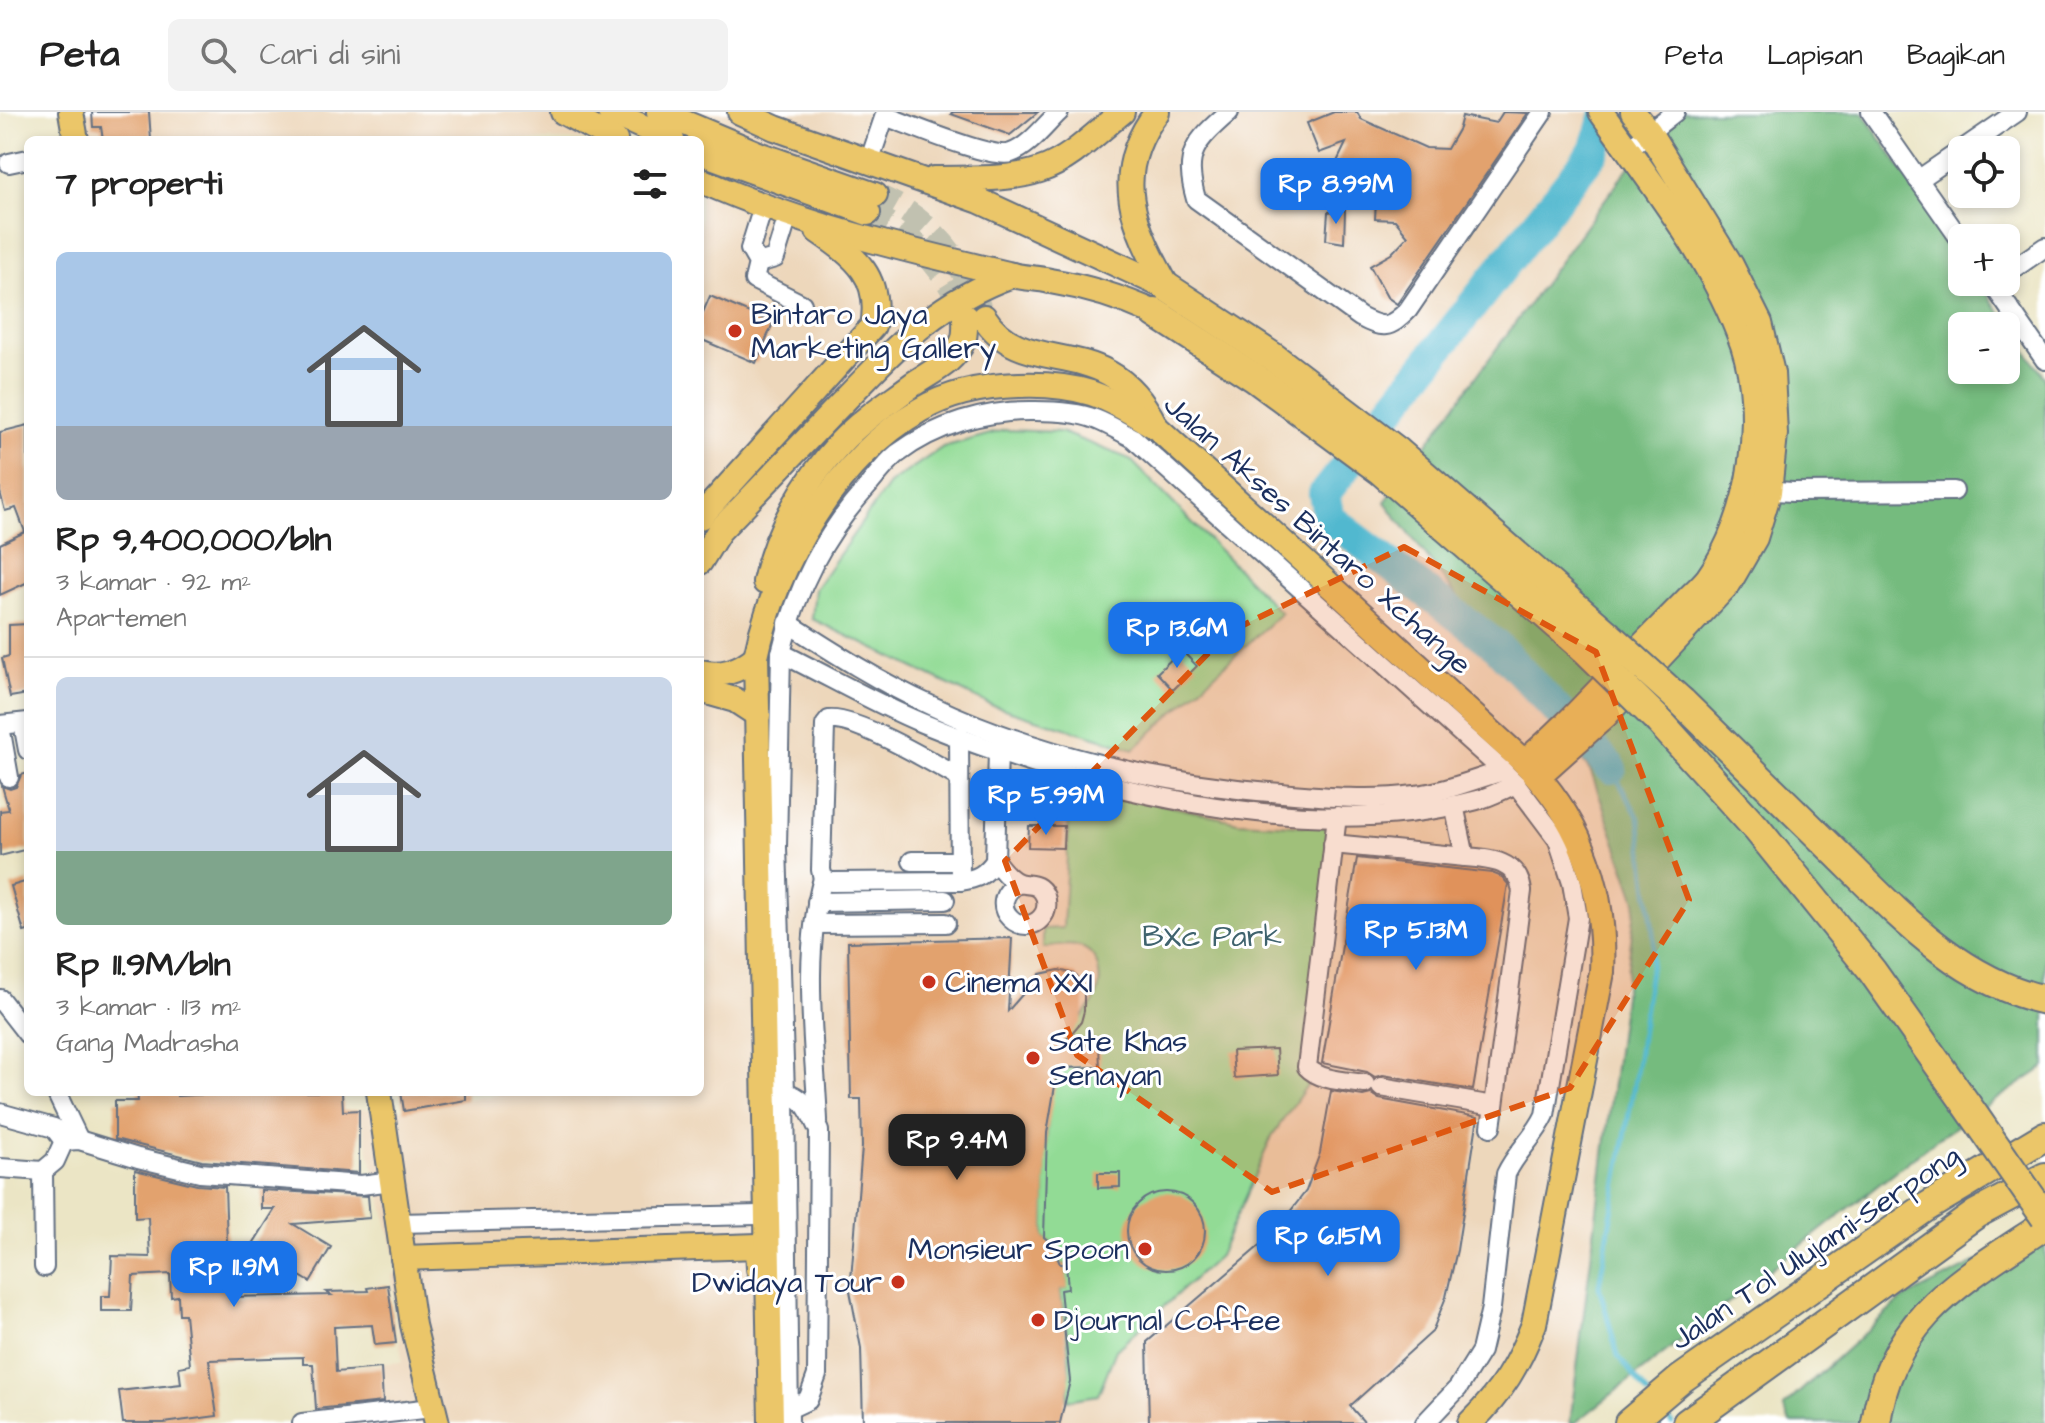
<!DOCTYPE html>
<html lang="id">
<head>
<meta charset="utf-8">
<style>
	body { margin:0; font-family:"Architects Daughter",sans-serif; background:#f2f2f2; color:#222; height:100vh; display:flex; flex-direction:column; font-size:30px; white-space:nowrap }
	* { box-sizing:border-box; margin:0 }
	p { font-size:26px; color:#767676 }
	.icon { flex:none; width:44px; height:44px; fill:none; stroke:currentColor; stroke-width:2; stroke-linecap:round; stroke-linejoin:round }
	.map { position:relative; flex:1; overflow:hidden }
	.drawer { position:absolute; left:24px; top:24px; width:680px; height:960px; display:flex; flex-direction:column; background:#fff; border-radius:12px; box-shadow:0 4px 12px #0003 }
	.drawer>* { flex:none }
	.buttons { position:absolute; left:1948px; top:24px; display:grid; gap:16px }
	.buttons a { display:grid; place-items:center; width:72px; height:72px; border-radius:12px; background:#fff; box-shadow:0 4px 12px #0003; font-size:40px }
	.price { position:absolute; translate:-50% -68px; padding:0 18px; border-radius:16px; background:#1a73e8; color:#fff; font-size:26px; line-height:52px; filter:drop-shadow(0 2px 4px #0008) }
	.price::after { content:''; position:absolute; left:50%; top:48px; width:24px; height:18px; margin-left:-12px; background:inherit; clip-path:polygon(0 0,100% 0,50% 100%) }
	.price.on { background:#222; color:#fff }
	ul { padding:0; list-style:none }
	li { display:grid; align-content:center; gap:16px; height:424px; padding:0 32px }
	li+li { border-top:2px solid #e0e0e0 }
	li span { display:grid; place-items:center; height:248px; border-radius:12px; color:#555 }
	li>.icon { margin-inline-start:auto }
	span .icon { width:144px; height:144px; fill:#fffc; stroke-width:1 }
	li b { font-size:34px }
	h2 { display:flex; justify-content:space-between; align-items:center; height:96px; padding:0 32px; font-size:34px }
	header { display:flex; align-items:center; gap:48px; box-sizing:border-box; height:112px; padding:0 40px; background:#fff; border-bottom:2px solid #e0e0e0 }
	header strong { font-size:38px }
	nav { display:flex; gap:44px; margin-inline-start:auto; font-size:28px }
	.search { width:560px; height:72px; background:#f2f2f2; display:flex; align-items:center; gap:20px; box-sizing:border-box; padding:0 28px; border-radius:12px; color:#767676; font-size:30px }
	.map>svg:first-child { display:block }
</style>
</head>
<body>
<header>
<strong>Peta</strong>
<div class="search"><svg class="icon" aria-label="search" viewBox="0 0 24 24"><circle cx="10" cy="10" r="6"/><path d="M15 15l6 6"/></svg>Cari di sini</div>
<nav><a>Peta</a><a>Lapisan</a><a>Bagikan</a></nav>
</header>
<div class="map">
<svg width="2045" height="1311" viewBox="0 0 2045 1311">
	<rect width="100%" height="100%" fill="#fff"/>
	<filter id="ink" filterUnits="userSpaceOnUse"><feTurbulence type="fractalNoise" baseFrequency=".0125" numOctaves="2"/><feDisplacementMap in="SourceGraphic" scale="16" xChannelSelector="R" yChannelSelector="G"/><feConvolveMatrix kernelMatrix="1 2 1 2 8 2 1 2 1" color-interpolation-filters="sRGB"/></filter>
	<filter id="wash" filterUnits="userSpaceOnUse"><feTurbulence type="fractalNoise" baseFrequency=".006" numOctaves="4" result="noise"/><feDisplacementMap in="SourceGraphic" scale="32" xChannelSelector="R" yChannelSelector="G"/><feGaussianBlur stdDeviation="1.8" result="paint"/><feColorMatrix in="noise" values="0 0 0 0 0 0 0 0 0 0 0 0 0 0 0 0 0 1.4 0 .05"/><feComposite in="paint" operator="in"/></filter>
	<g filter="url(#wash)">
		<rect width="100%" height="100%" fill="#ebe5c5"/>
		<polygon fill="#edd7bb" points="85,0 1662,0 1665,5 1385,390 1591,660 1636,789 1570,1311 315,1311 305,1257 402,1250 392,1163 399,1159 359,997 399,997 497,983 497,980 700,980 700,28 89,28"/>
		<g fill="#92db95" stroke="#56857a" stroke-width="2">
			<polygon points="1005,318 1061,320 1130,347 1281,501 1134,637 991,593 812,507 815,477 889,372 943,335"/>
			<path d="M1071,671L1238,710L1330,715L1314,963L1272,1024L1219,1144L1116,1238L1098,1283L1067,1288C1073,1252 1066,1214 1060,1178L1067,1177L1066,1152H1060L1052,1132L1044,1125C1046,1090 1044,1055 1047,1021C1049,993 1055,964 1062,936C1070,908 1108,894 1098,856C1092,828 1065,832 1043,836V817L1063,816Z"/>
		</g>
		<g fill="#75bb7e" stroke="#48756e" stroke-width="2" fill-rule="evenodd">
			<path d="M1683,0H1862L1962,145V170H1979L2045,266V955L1933,1030L1575,1311H1570L1636,789L1591,660L1385,390L1665,5ZM1962,214H2006V258H1962Z"/>
			<polygon points="2045,1116 2045,1311 1790,1311 1783,1295 1901,1188"/>
		</g>
		<g fill="none" stroke-linecap="round" stroke-linejoin="round">
			<g stroke="#51b8cf" stroke-width="5">
				<polyline points="1611,656 1639,706 1654,828 1636,961 1599,1174 1618,1244 1648,1282"/>
				<polyline points="1660,1296 1672,1311"/>
			</g>
			<polyline stroke="#51b8cf" stroke-width="32" points="1607,0 1594,39 1324,382 1329,406 1497,534 1611,656"/>
		</g>
		<g id="blocks">
			<g fill="#e2a26e">
				<polygon points="92,0 149,0 151,28 103,28 101,15 93,15"/>
				<polygon points="952,0 1038,0 1010,23 951,2"/>
				<polygon points="1334,0 1357,0 1361,7 1426,36 1447,37 1459,16 1462,4 1496,11 1503,0 1528,1 1397,192 1387,185 1370,154 1391,142 1408,124 1395,108 1375,107 1377,72 1335,54 1346,31 1319,41 1307,11"/>
				<polygon points="1345,98 1344,131 1326,128 1328,100"/>
				<polygon points="710,184 773,211 756,251 700,227 700,207"/>
				<polygon points="28,313 28,470 0,483 0,432 25,420 16,396 5,399 0,380 0,320"/>
				<polygon points="28,512 28,582 10,585 2,546 9,544 9,513"/>
				<polygon points="1181,538 1197,554 1173,578 1157,561"/>
				<polygon points="28,661 28,737 0,744 0,699 9,698 2,674 10,677 16,675 21,663"/>
				<polygon points="1029,714 1064,714 1063,736 1028,735"/>
				<polygon points="1357,746 1492,761 1502,765 1508,772 1473,978 1383,963 1375,965 1367,960 1322,951"/>
				<polygon points="28,769 28,819 24,820 11,774"/>
				<polygon points="1012,826 1008,899 1040,862 1059,858 1075,862 1084,877 1084,899 1081,910 1061,934 1099,933 1100,955 1058,956 1047,1021 1044,1125 1052,1132 1060,1152 1066,1152 1068,1177 1060,1178 1070,1269 1060,1311 863,1311 861,1236 850,1179 862,1035 861,987 851,987 848,830"/>
				<polygon points="1276,937 1278,963 1234,966 1232,939"/>
				<polygon points="1331,979 1363,984 1371,982 1379,987 1478,1005 1457,1138 1446,1185 1432,1220 1350,1294 1365,1311 1149,1311 1147,1230 1271,1124 1306,1079 1320,1041"/>
				<polygon points="137,980 177,980 177,984 211,982 211,980 342,980 343,999 359,998 359,1061 202,1049 115,1027 115,989 138,989"/>
				<polygon points="401,980 466,980 466,988 404,999"/>
				<polygon points="135,1058 197,1073 225,1075 229,1185 331,1183 326,1180 368,1179 367,1176 388,1173 396,1231 375,1233 372,1213 334,1215 336,1260 381,1256 383,1290 316,1297 313,1252 303,1252 303,1245 209,1248 217,1304 164,1311 123,1311 119,1279 181,1272 179,1255 190,1253 185,1202 179,1202 178,1184 171,1185 170,1162 133,1164 131,1199 101,1199 101,1184 110,1184 112,1144 150,1145 148,1105 135,1106"/>
				<polygon points="1098,1061 1120,1061 1120,1075 1098,1076"/>
				<polygon points="261,1078 368,1084 370,1106 293,1112 331,1135 310,1170 251,1135 275,1097 261,1097"/>
				<circle cx="1166" cy="1119" r="39"/>
			</g>
		</g>
	</g>
	<g filter="url(#ink)">
		<use href="#blocks" fill-opacity="0" stroke="#646f82" stroke-width="2"/>
		<g fill="none" stroke-linecap="round" stroke-linejoin="round">
			<g stroke="#c1c1b0" stroke-width="24" stroke-dasharray="24 12" stroke-linecap="butt">
				<path d="M875,83C912,98 943,125 963,160C971,174 976,190 984,205"/>
				<path d="M868,101C912,119 949,160 965,205"/>
			</g>
			<g stroke="#646f82" stroke-width="22">
				<g id="minor">
					<path d="M1229,0C1195,30 1183,41 1196,87L1360,205C1383,217 1389,217 1408,198L1543,0"/>
					<polyline points="1871,0 1962,130"/>
					<path d="M885,4C908,12 992,48 1011,41C1029,35 1046,12 1059,0"/>
					<polyline points="1628,37 1675,0"/>
					<polyline points="869,50 886,0"/>
					<polyline points="9,51 28,47"/>
					<polyline points="1918,68 2017,0"/>
					<polyline points="763,95 750,137 758,151 754,168 802,192"/>
					<polyline points="758,151 775,146 788,104"/>
					<polyline points="2006,162 2045,135"/>
					<polyline points="1991,170 2045,248"/>
					<polyline points="1758,378 1793,380 1954,379"/>
					<path d="M788,511C834,541 880,570 930,593C1035,643 1166,673 1282,681C1327,685 1371,689 1415,683C1445,680 1475,667 1503,659"/>
					<path d="M781,541C828,564 874,591 922,611C1084,677 1304,734 1477,688C1490,685 1504,677 1516,672"/>
					<polyline points="23,611 28,638"/>
					<polyline points="0,613 28,610"/>
					<polyline points="0,614 9,665"/>
					<polyline points="959,624 960,769"/>
					<path d="M958,665C932,650 856,605 829,608L825,613L821,758L823,766L831,770L960,769C977,767 985,763 995,749L998,639"/>
					<path d="M1337,704L1307,955C1320,969 1346,969 1365,972"/>
					<polyline points="1333,732 1465,745"/>
					<polyline points="912,749 960,749"/>
					<path d="M995,749C1001,757 1009,768 1019,771C1029,774 1039,770 1045,784C1047,789 1047,797 1044,802C1026,832 980,793 1019,771"/>
					<polyline points="817,790 945,788"/>
					<polyline points="815,812 946,811"/>
					<polyline points="0,887 28,923"/>
					<path d="M1381,975L1494,994L1522,779C1518,749 1491,747 1465,745L1454,693"/>
					<polyline points="56,980 79,1028"/>
					<path d="M775,980C802,979 809,997 819,1019L817,1263L808,1288L780,1301"/>
					<polyline points="0,1001 54,1016 64,1029"/>
					<path d="M818,1008C814,929 802,843 823,766"/>
					<polyline points="1491,1015 1494,994"/>
					<polyline points="64,1029 79,1028 138,1046 200,1061 361,1073 392,1069"/>
					<polyline points="0,1056 43,1059 55,1049 64,1029"/>
					<polyline points="43,1059 44,1155"/>
					<polyline points="398,1111 758,1103"/>
					<polyline points="302,1311 432,1296"/>
					<path d="M789,1311L785,980L777,735L781,541C796,476 824,423 868,374C877,363 886,351 897,342C935,313 986,298 1035,299C1054,299 1077,300 1095,307C1108,312 1121,320 1133,326L1503,659L1516,672L1558,728L1572,771L1578,806L1545,1003C1535,1025 1516,1040 1506,1062L1491,1196L1481,1239L1458,1276L1425,1311"/>
				</g>
			</g>
			<g stroke="#646f82" stroke-width="28">
				<g id="major">
					<polyline points="71,0 76,28"/>
					<polyline points="563,0 615,28"/>
					<polyline points="610,0 672,28"/>
					<polyline points="659,0 761,43 875,83"/>
					<polyline points="740,0 775,16 980,89 1168,176"/>
					<path d="M1157,0C1109,63 1134,115 1168,176"/>
					<polyline points="700,40 868,101"/>
					<path d="M934,67C968,66 1007,69 1040,58C1071,48 1097,20 1122,0"/>
					<path d="M700,68C800,113 902,137 1008,162C1022,166 1037,166 1050,169C1087,175 1122,186 1155,201"/>
					<path d="M984,205C1026,271 1107,215 1155,313"/>
					<path d="M700,405L873,214C882,165 856,145 818,119"/>
					<path d="M700,450L719,419C758,379 796,339 834,299C892,240 931,192 1012,163"/>
					<path d="M765,470C776,418 805,369 840,331C861,308 888,291 912,273C930,260 954,251 963,229C966,222 965,213 965,205"/>
					<path d="M700,560C722,565 739,559 756,545"/>
					<polyline points="700,578 735,588 758,603"/>
					<path d="M1524,650C1560,621 1591,586 1623,553C1643,533 1663,512 1683,492C1691,483 1701,475 1708,466C1752,406 1766,302 1743,233C1713,147 1652,73 1601,0"/>
					<polyline points="1538,664 1605,604 1729,471 1755,426 1769,380 1775,322 1772,261 1760,211 1731,153 1649,20 1633,0"/>
					<polyline points="379,980 413,1213 437,1311"/>
					<polyline points="403,1146 758,1134 759,1157"/>
					<path d="M771,1311L756,545C775,452 836,347 920,298C949,281 986,274 1019,273C1043,272 1068,274 1091,281C1114,289 1135,302 1156,315L1524,650C1582,708 1606,779 1602,860L1534,1212C1518,1253 1502,1280 1470,1311"/>
				</g>
			</g>
			<g stroke="#646f82" stroke-width="32">
				<g id="highway">
					<polyline points="1168,176 1273,245 1398,340 1607,522"/>
					<polyline points="1155,201 1255,266 1380,358 1585,537"/>
					<path d="M1682,590C1730,637 1778,684 1826,731C1890,793 1954,868 2045,888"/>
					<polyline points="1659,609 1757,717 1872,859 1967,993"/>
					<polyline points="1629,1311 1681,1267 1925,1096 2045,1024"/>
					<polyline points="1687,1311 1976,1102 2045,1065"/>
					<path d="M1876,1311C1890,1205 1964,1167 2045,1113"/>
				</g>
			</g>
			<use href="#minor" stroke="#fff" stroke-width="18"/>
			<use href="#major" stroke="#ebc669" stroke-width="24"/>
			<use href="#highway" stroke="#ebc669" stroke-width="28"/>
			<g stroke="#646f82" stroke-width="32" stroke-linecap="butt">
				<g id="highway-bridge">
					<polyline points="1607,522 1682,590"/>
					<polyline points="1585,537 1659,609"/>
					<polyline points="1967,993 2045,1105"/>
				</g>
			</g>
			<use href="#highway-bridge" stroke="#ebc669" stroke-width="28"/>
		</g>
	</g>
	<path fill="#de5710" fill-opacity="0.2" stroke="#de5710" stroke-width="6" stroke-dasharray="16 10" stroke-linejoin="round" d="M1404,435L1596,540L1689,788L1570,976L1272,1080L1077,943L1005,749L1229,520Z"/>
	<g fill="#c8321e" stroke="#fff" stroke-width="3">
		<circle cx="735" cy="219" r="8"/>
		<circle cx="929" cy="870" r="8"/>
		<circle cx="1033" cy="946" r="8"/>
		<circle cx="1145" cy="1137" r="8"/>
		<circle cx="898" cy="1170" r="8"/>
		<circle cx="1038" cy="1208" r="8"/>
	</g>
	<g text-anchor="middle" stroke-width="6" stroke-linejoin="round" paint-order="stroke">
		<g font-size="30" fill="#1b2f5e" stroke="#fff" text-anchor="start">
			<text x="751" y="212">Bintaro Jaya<tspan x="751" dy="34">Marketing Gallery</tspan></text>
			<text x="945" y="880">Cinema XXI</text>
			<text x="1049" y="939">Sate Khas<tspan x="1049" dy="34">Senayan</tspan></text>
			<text x="1129" y="1147" text-anchor="end">Monsieur Spoon</text>
			<text x="882" y="1180" text-anchor="end">Dwidaya Tour</text>
			<text x="1054" y="1218">Djournal Coffee</text>
		</g>
		<g font-size="30" fill="#1b2f5e" stroke="#fff">
			<text transform="translate(1318 422) rotate(42)" y="10">Jalan Akses Bintaro Xchange</text>
			<text transform="translate(1815 1135) rotate(-34)" y="10">Jalan Tol Ulujami–Serpong</text>
		</g>
		<g font-size="30" fill="#3f636e" stroke="#fff">
			<text x="1212" y="834">BXc Park</text>
		</g>
	</g>
</svg>
<div class="buttons">
<a><svg class="icon" aria-label="locate" viewBox="0 0 24 24"><circle cx="12" cy="12" r="6"/><path d="M12 2v4M12 18v4M2 12h4M18 12h4"/></svg></a>
<a>+</a>
<a>−</a>
</div>
<b class="price" style="left:1336px;top:114px">Rp 8.99M</b>
<b class="price" style="left:1177px;top:558px">Rp 13.6M</b>
<b class="price" style="left:1046px;top:725px">Rp 5.99M</b>
<b class="price" style="left:1416px;top:860px">Rp 5.13M</b>
<b class="price on" style="left:957px;top:1070px">Rp 9.4M</b>
<b class="price" style="left:1328px;top:1166px">Rp 6.15M</b>
<b class="price" style="left:234px;top:1197px">Rp 11.9M</b>
<section class="drawer">
<h2>7 properti<svg class="icon" aria-label="filters" viewBox="0 0 24 24"><path d="M4 7h16M4 17h16"/><circle cx="9" cy="7" r="2"/><circle cx="15" cy="17" r="2"/></svg></h2>
<ul>
<li><span style="background:linear-gradient(#a9c7e8 70%,#9aa5b1 0)"><svg class="icon" aria-label="home" viewBox="0 0 24 24"><path d="M3 11l9-7 9 7M6 9v11h12V9"/></svg></span><div><b>Rp 9,400,000/bln</b><p>3 kamar · 92 m²</p><p>Apartemen</p></div></li>
<li><span style="background:linear-gradient(#c9d6e8 70%,#7fa58c 0)"><svg class="icon" aria-label="home" viewBox="0 0 24 24"><path d="M3 11l9-7 9 7M6 9v11h12V9"/></svg></span><div><b>Rp 11.9M/bln</b><p>3 kamar · 113 m²</p><p>Gang Madrasha</p></div></li>
</ul>
</section>
</div>
</body>
</html>
